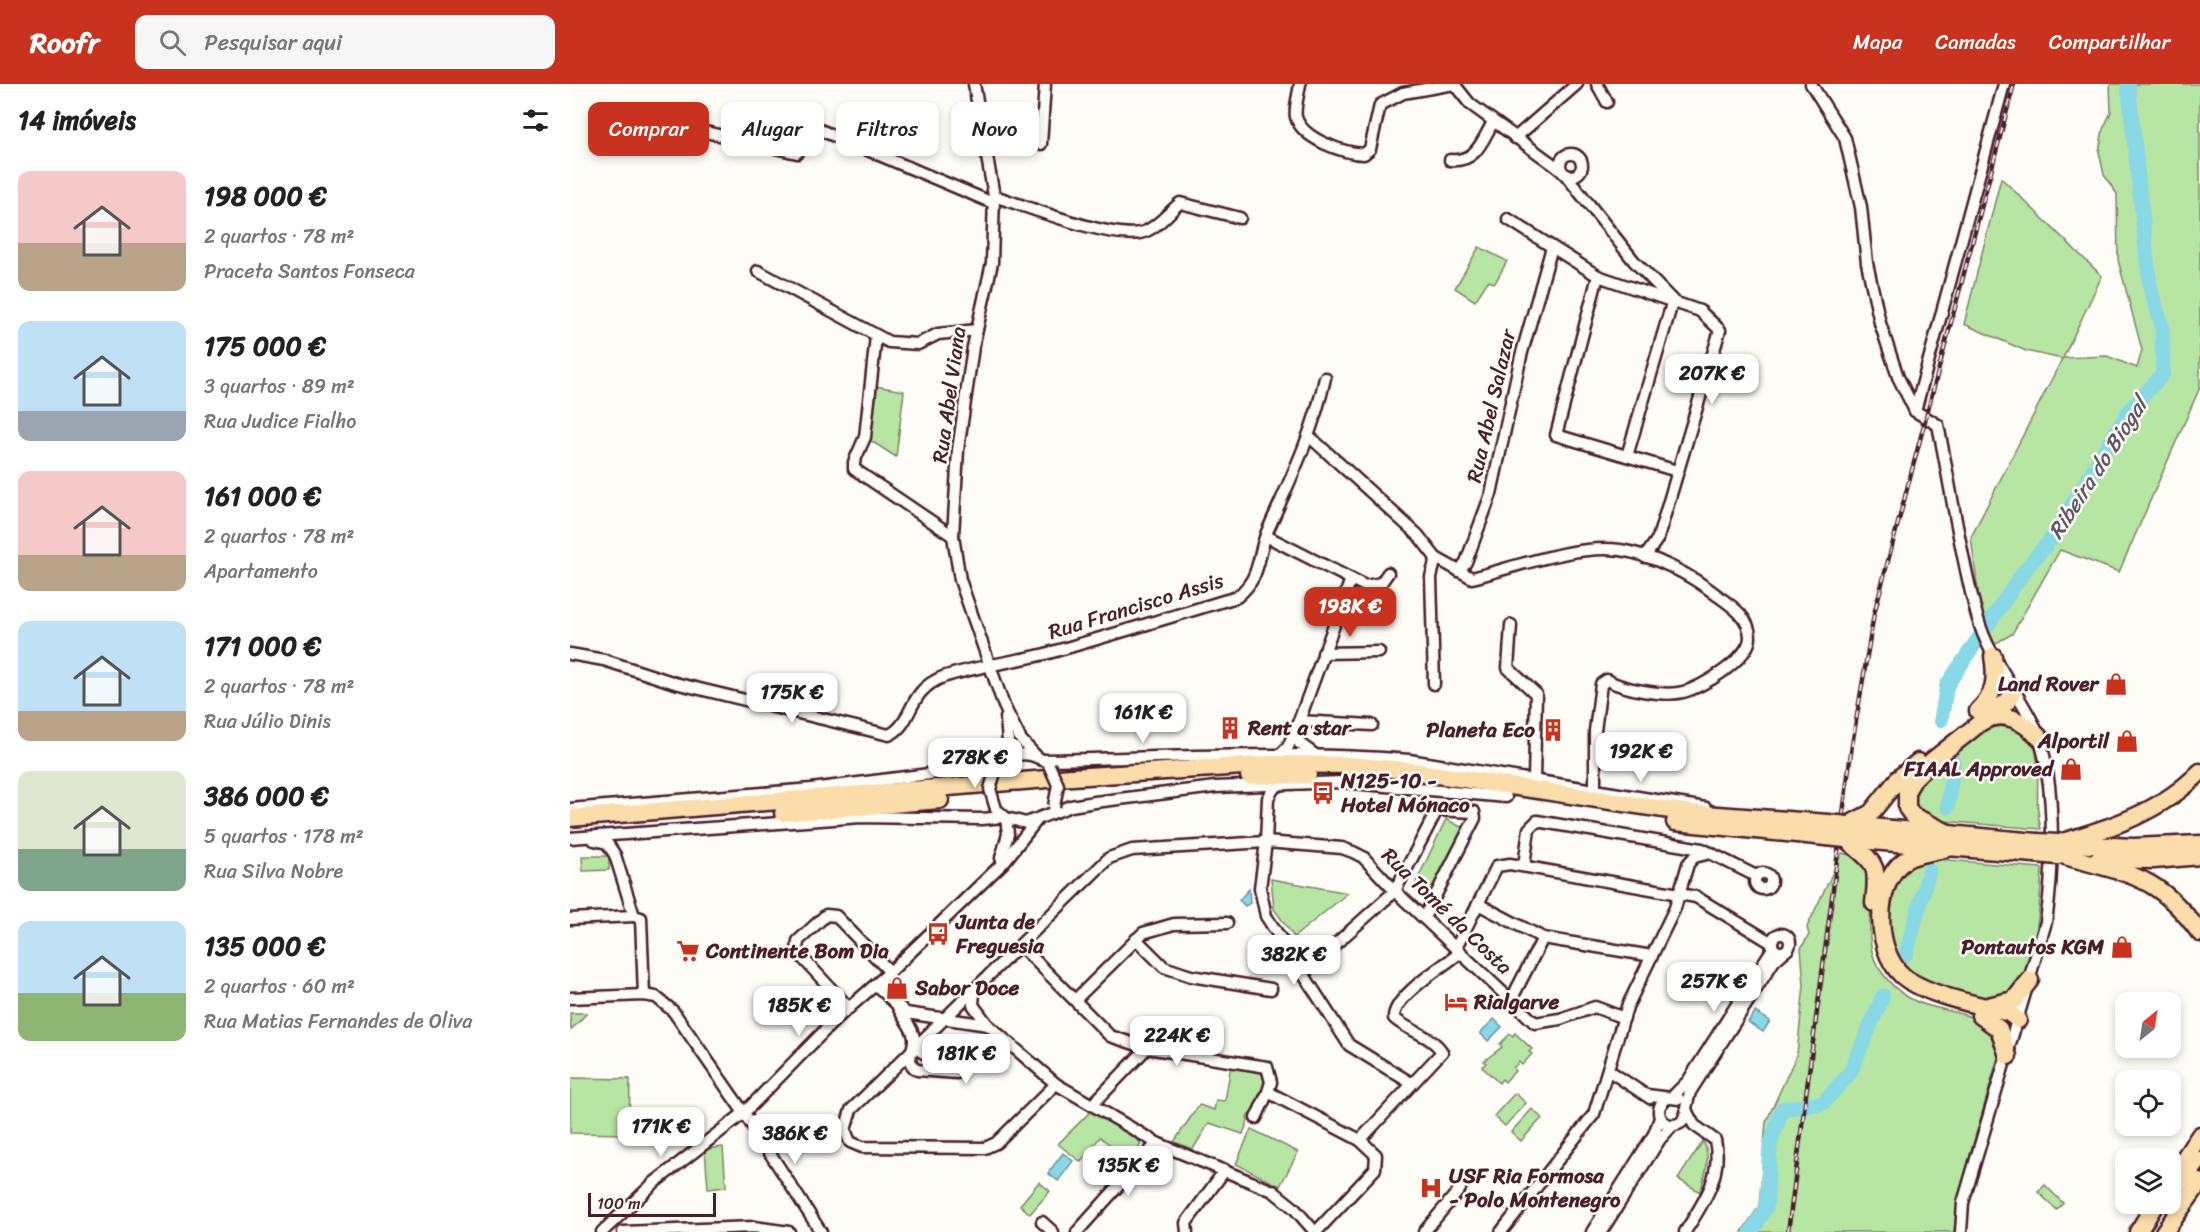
<!DOCTYPE html>
<html lang="pt">
<head>
<meta charset="utf-8">
<style>
	body { margin:0; font-family:Sriracha,sans-serif; background:#f6f6f6; color:#222; height:100vh; display:flex; flex-direction:column; font-size:22px; white-space:nowrap }
	* { box-sizing:border-box; margin:0 }
	p { font-size:20px; color:#767676 }
	.icon { flex:none; width:33px; height:33px; fill:none; stroke:currentColor; stroke-width:2; stroke-linecap:round; stroke-linejoin:round }
	.map { position:relative; flex:1; overflow:hidden }
	.sheet { display:flex; flex-direction:column; background:#fff; width:570px }
	.sheet>* { flex:none }
	.top-card { position:absolute; left:18px; top:18px; width:570px; height:54px; display:flex; gap:12px }
	.needle { width:39px; rotate:30deg }
	.fabs { position:absolute; left:1545px; top:908px; display:grid; gap:12px }
	.fabs a { display:grid; place-items:center; width:66px; height:66px; border-radius:12px; background:#fff; box-shadow:0 3px 9px #0003; font-size:30px }
	.scale { position:absolute; left:18px; bottom:15px; width:128px; box-sizing:border-box; padding-left:6px; border:3px solid #4a1f2b; border-top:0; font-size:16px; line-height:21px; white-space:nowrap; color:#4a1f2b; -webkit-text-stroke:4px #fdfcf7; paint-order:stroke }
	.price { position:absolute; translate:-50% -51px; padding:0 14px; border-radius:12px; background:#fff; color:#222; font-size:20px; line-height:39px; filter:drop-shadow(0 2px 3px #0008) }
	.price::after { content:''; position:absolute; left:50%; top:36px; width:18px; height:14px; margin-left:-9px; background:inherit; clip-path:polygon(0 0,100% 0,50% 100%) }
	.price.on { background:#c8321e; color:#fff }
	ul { padding:0; list-style:none }
	li { display:flex; align-items:center; gap:18px; height:150px; padding:0 18px }
	li span { display:grid; place-items:center; flex:none; width:168px; height:120px; border-radius:12px; color:#555 }
	li>.icon { margin-inline-start:auto }
	span .icon { width:72px; height:72px; fill:#fffc; stroke-width:1 }
	li b { font-size:26px }
	h2 { display:flex; justify-content:space-between; align-items:center; height:72px; padding:0 18px; font-size:26px }
	.tag { padding:0 21px; border-radius:12px; background:#fff; box-shadow:0 3px 9px #0003; font-size:21px; line-height:54px }
	.tag.on { background:#c8321e; color:#fff }
	header { display:flex; align-items:center; gap:36px; box-sizing:border-box; height:84px; padding:0 30px; background:#c8321e; color:#fff }
	header strong { font-size:28px }
	nav { display:flex; gap:33px; margin-inline-start:auto; font-size:21px }
	.search { width:420px; height:54px; background:#f6f6f6; display:flex; align-items:center; gap:15px; box-sizing:border-box; padding:0 21px; border-radius:12px; color:#767676; font-size:22px }
	main { display:flex; flex:1; min-height:0 }
	.map>svg:first-child { display:block }
</style>
</head>
<body>
<header>
<strong>Roofr</strong>
<div class="search"><svg class="icon" aria-label="search" viewBox="0 0 24 24"><circle cx="10" cy="10" r="6"/><path d="M15 15l6 6"/></svg>Pesquisar aqui</div>
<nav><a>Mapa</a><a>Camadas</a><a>Compartilhar</a></nav>
</header>
<main>
<section class="sheet">
<h2>14 imóveis<svg class="icon" aria-label="filters" viewBox="0 0 24 24"><path d="M4 7h16M4 17h16"/><circle cx="9" cy="7" r="2"/><circle cx="15" cy="17" r="2"/></svg></h2>
<ul>
<li><span style="background:linear-gradient(#f6c9c9 60%,#b9a48a 0)"><svg class="icon" aria-label="home" viewBox="0 0 24 24"><path d="M3 11l9-7 9 7M6 9v11h12V9"/></svg></span><div><b>198 000 €</b><p>2 quartos · 78 m²</p><p>Praceta Santos Fonseca</p></div></li>
<li><span style="background:linear-gradient(#bfe0f5 75%,#9aa5b1 0)"><svg class="icon" aria-label="home" viewBox="0 0 24 24"><path d="M3 11l9-7 9 7M6 9v11h12V9"/></svg></span><div><b>175 000 €</b><p>3 quartos · 89 m²</p><p>Rua Judice Fialho</p></div></li>
<li><span style="background:linear-gradient(#f6c9c9 70%,#b9a48a 0)"><svg class="icon" aria-label="home" viewBox="0 0 24 24"><path d="M3 11l9-7 9 7M6 9v11h12V9"/></svg></span><div><b>161 000 €</b><p>2 quartos · 78 m²</p><p>Apartamento</p></div></li>
<li><span style="background:linear-gradient(#bfe0f5 75%,#b9a48a 0)"><svg class="icon" aria-label="home" viewBox="0 0 24 24"><path d="M3 11l9-7 9 7M6 9v11h12V9"/></svg></span><div><b>171 000 €</b><p>2 quartos · 78 m²</p><p>Rua Júlio Dinis</p></div></li>
<li><span style="background:linear-gradient(#dfe7d0 65%,#7fa58c 0)"><svg class="icon" aria-label="home" viewBox="0 0 24 24"><path d="M3 11l9-7 9 7M6 9v11h12V9"/></svg></span><div><b>386 000 €</b><p>5 quartos · 178 m²</p><p>Rua Silva Nobre</p></div></li>
<li><span style="background:linear-gradient(#bfe0f5 60%,#8fb573 0)"><svg class="icon" aria-label="home" viewBox="0 0 24 24"><path d="M3 11l9-7 9 7M6 9v11h12V9"/></svg></span><div><b>135 000 €</b><p>2 quartos · 60 m²</p><p>Rua Matias Fernandes de Oliva</p></div></li>
</ul>
</section>
<div class="map">
<svg width="1630" height="1148" viewBox="0 0 1630 1148">
	<rect width="100%" height="100%" fill="#fdfcf7"/>
	<filter id="ink" filterUnits="userSpaceOnUse"><feTurbulence type="fractalNoise" baseFrequency=".0167" numOctaves="2"/><feDisplacementMap in="SourceGraphic" scale="12" xChannelSelector="R" yChannelSelector="G"/><feConvolveMatrix kernelMatrix="1 2 1 2 8 2 1 2 1" color-interpolation-filters="sRGB"/></filter>
	<g filter="url(#ink)">
		<g fill="#b7e5a4" stroke="#808268" stroke-width="1.5">
			<polygon points="1540,0 1630,0 1630,303 1549,488 1490,466 1442,550 1423,561 1410,523 1401,453 1492,275 1456,267 1394,240 1431,94 1532,192 1493,274 1537,272 1567,284 1572,266 1548,176 1547,110 1534,91 1529,68 1533,45 1541,28"/>
			<polygon points="909,163 937,177 925,199 918,197 905,217 885,204"/>
			<polygon points="300,301 334,307 326,373 295,353"/>
			<path d="M1427,636L1460,650C1475,681 1462,713 1471,745L1360,736L1346,726L1343,708L1349,699L1414,641Z"/>
			<polygon points="876,735 893,744 859,813 843,805"/>
			<path d="M1272,769C1327,780 1281,848 1311,887C1319,899 1328,908 1341,915C1372,932 1421,922 1430,966L1388,1114L1384,1148H1172L1189,1122L1196,1038L1227,970L1234,901L1231,864L1239,851L1237,843Z"/>
			<polygon points="12,772 39,772 39,786 13,787"/>
			<path d="M1355,774L1472,784C1470,817 1468,915 1422,917C1412,918 1397,910 1387,907C1365,901 1347,896 1330,879C1313,861 1318,802 1335,784C1339,779 1349,777 1355,774Z"/>
			<polygon points="701,795 778,809 724,853 704,825"/>
			<polygon points="0,929 17,929 1,946"/>
			<polygon points="945,949 962,965 959,968 962,970 952,981 949,978 943,984 945,987 935,998 932,995 929,999 912,983 916,979 914,977 932,963 930,960 940,950 943,952"/>
			<polygon points="661,981 692,985 696,996 684,1024 677,1033 678,1037 673,1050 639,1039 623,1065 604,1058 629,1021 644,1026 646,1016 655,1017"/>
			<polygon points="0,994 60,995 59,1050 0,1049"/>
			<polygon points="945,1009 956,1019 935,1042 924,1032"/>
			<polygon points="962,1025 972,1034 951,1057 941,1048"/>
			<polygon points="521,1027 568,1056 571,1060 562,1075 553,1071 530,1053 511,1078 488,1060"/>
			<polygon points="681,1045 728,1068 710,1102 666,1080"/>
			<path d="M1133,1057C1142,1072 1135,1092 1130,1108L1108,1095Z"/>
			<polygon points="153,1063 156,1103 138,1105 135,1065"/>
			<polygon points="469,1098 480,1107 460,1130 450,1121"/>
			<polygon points="1475,1101 1493,1119 1487,1126 1468,1108"/>
		</g>
		<g fill="#89d8e6" stroke="#708e9b" stroke-width="1.5">
			<polygon points="679,805 680,819 675,822 669,816"/>
			<polygon points="1185,928 1200,937 1193,948 1178,938"/>
			<polygon points="924,935 932,943 918,957 910,949"/>
			<polygon points="493,1069 503,1077 488,1097 478,1089"/>
		</g>
		<g fill="none" stroke-linecap="round" stroke-linejoin="round">
			<g stroke="#89d8e6" stroke-width="15">
				<polyline points="1371,636 1377,601 1455,486 1482,454 1558,328 1593,290 1592,242 1580,203 1558,0"/>
				<polyline points="1378,723 1383,678"/>
				<polyline points="1336,870 1359,787"/>
				<polyline points="1181,1148 1196,1124 1200,1062 1212,1025 1253,1019 1280,989 1313,912"/>
			</g>
			<g stroke="#4a1f2b" stroke-width="15">
				<g id="street">
					<polyline points="404,0 424,112 422,179 403,263 388,366 383,452 390,496 434,622 451,656 466,672"/>
					<path d="M730,0C729,9 724,24 726,33C732,55 773,69 794,70L800,65L810,21L833,9L884,0"/>
					<polyline points="884,0 900,20 991,86"/>
					<polyline points="1027,0 1037,18"/>
					<polyline points="1241,0 1275,54 1291,123 1297,179 1310,239 1328,293 1345,327"/>
					<polyline points="408,29 471,40"/>
					<polyline points="75,34 227,69 243,43 423,119"/>
					<polyline points="945,54 1007,0"/>
					<polyline points="471,60 475,0"/>
					<circle cx="1001" cy="81" r="11"/>
					<path d="M880,76C906,79 912,57 923,38"/>
					<polyline points="995,90 1064,177 1100,214"/>
					<path d="M424,112C456,122 546,158 574,148C588,143 599,128 610,119L670,134"/>
					<polyline points="938,135 1028,192 1130,227 1150,246 1088,454 1075,473"/>
					<polyline points="188,187 319,258 348,260 368,250 407,246"/>
					<polyline points="1028,192 986,351 1107,387"/>
					<polyline points="306,252 295,353 284,378 284,385 383,452"/>
					<path d="M1345,327L1368,341C1381,404 1390,470 1407,532C1418,573 1446,604 1464,641C1487,691 1484,784 1476,838L1393,1119L1391,1148"/>
					<polyline points="1345,327 1434,0"/>
					<polyline points="740,353 848,451 866,474 861,493 864,600"/>
					<polyline points="1057,372 1103,216"/>
					<polyline points="696,452 795,502 811,499 818,489"/>
					<path d="M866,474L902,494C945,483 1006,460 1050,466C1084,471 1121,491 1148,512C1162,522 1180,534 1180,553C1180,574 1132,604 1113,608C1095,613 1053,605 1037,596L1031,600L1025,647V706"/>
					<polyline points="889,487 896,478 921,410 951,272 982,163"/>
					<polyline points="941,541 938,584 966,610 964,696"/>
					<polyline points="753,569 809,568"/>
					<path d="M0,570L34,576L105,599L319,651C344,640 336,607 373,593C402,583 443,578 475,570C539,552 603,532 667,513C692,492 686,476 697,448C720,396 743,350 755,294"/>
					<polyline points="729,637 802,641"/>
					<polyline points="728,643 729,659 744,670"/>
					<polyline points="711,670 718,663 729,637 781,495"/>
					<path d="M472,676C594,674 717,666 839,676L1136,724"/>
					<polyline points="433,677 438,658 436,634"/>
					<path d="M427,684C438,672 453,666 469,674"/>
					<polyline points="711,700 704,704 698,714 696,758 690,804 696,832 779,961 841,999"/>
					<polyline points="0,725 241,705 430,681"/>
					<polyline points="426,725 436,734 456,739 501,722 525,718 645,703 772,698 936,713"/>
					<polyline points="0,754 291,733 412,735 434,733"/>
					<polyline points="24,756 37,759 45,771 64,832 71,834 74,911"/>
					<polyline points="431,774 438,750 436,734"/>
					<polyline points="954,782 959,745 967,737 1132,765 1186,792"/>
					<circle cx="1193" cy="797" r="8"/>
					<polyline points="908,820 973,854 1082,872"/>
					<polyline points="0,835 64,832"/>
					<circle cx="1211" cy="859" r="9"/>
					<polyline points="566,855 594,883 621,892 701,905"/>
					<polyline points="451,862 540,952 577,964 697,983 701,998 698,1008 790,1056"/>
					<polyline points="886,864 927,782 940,780 1126,813 1202,859"/>
					<polyline points="733,889 825,807 867,726 904,728 905,734 854,834"/>
					<polyline points="306,901 336,929 418,941 486,1000 587,1059 703,1107 724,1124 745,1148"/>
					<polyline points="404,908 403,921 418,941"/>
					<polyline points="0,914 74,911 86,913 103,927 174,1029 251,1148"/>
					<polyline points="505,916 573,849 604,840 657,839"/>
					<polyline points="941,916 973,854"/>
					<path d="M328,923C332,933 343,943 344,954C345,966 333,977 347,986L387,989L396,980L389,971L355,970L346,964"/>
					<polyline points="279,924 227,868 228,857 256,831 266,832 320,888"/>
					<polyline points="1038,986 1080,1014"/>
					<polyline points="486,1000 426,1059 415,1064 292,1063 280,1058 275,1046 281,1026 539,774 562,766 696,758 772,764 783,768 793,773 825,807 965,939 990,935 1025,923 1054,934"/>
					<polyline points="1077,1011 1109,1015"/>
					<polyline points="1102,1013 1118,997 1203,864"/>
					<path d="M1098,1014C1079,1024 1093,1050 1112,1038L1117,1027"/>
					<polyline points="523,1020 577,964"/>
					<polyline points="1116,1024 1120,1008 1204,877 1215,867"/>
					<polyline points="686,1034 698,1008"/>
					<polyline points="472,1138 483,1148"/>
					<polyline points="32,1148 85,1098 174,1029 266,935 320,888 434,778 467,736"/>
					<polyline points="53,1148 184,1143 219,1148"/>
					<polyline points="507,1148 587,1059"/>
					<polyline points="617,1148 616,1139 655,1086"/>
					<path d="M746,1148L805,1085L806,1071L790,1056L872,968C863,952 838,947 824,934C823,912 874,882 891,868"/>
					<polyline points="854,1148 890,1105"/>
					<polyline points="931,1148 1024,1030 1057,923 1105,824 1118,780 1124,773 1141,769"/>
					<polyline points="1022,1148 1084,1050 1090,1034"/>
					<polyline points="1031,1148 1090,1055 1102,1042"/>
					<path d="M1115,1148C1133,1119 1153,1092 1145,1056L1124,1041L1117,1028"/>
				</g>
			</g>
			<g stroke="#4a1f2b" stroke-width="21">
				<g id="primary">
					<path d="M1408,627C1425,611 1427,595 1423,572"/>
					<path d="M1413,637C1435,625 1454,638 1470,654"/>
					<polyline points="679,692 738,691"/>
					<polyline points="213,729 370,716"/>
					<polyline points="0,734 502,693 705,680 777,681 834,686 1120,729 1258,739"/>
					<polyline points="1105,738 1256,753"/>
					<polyline points="1278,741 1301,729 1329,694 1348,678"/>
					<polyline points="1278,741 1467,758"/>
					<polyline points="1382,751 1343,732 1337,724 1337,706 1344,694 1363,676 1439,616 1443,606"/>
					<path d="M1276,755C1305,780 1309,778 1304,819"/>
					<polyline points="1276,755 1465,770"/>
					<path d="M1489,759C1541,744 1591,728 1630,688"/>
					<polyline points="1499,760 1564,763 1630,760"/>
					<path d="M1382,763C1370,767 1342,770 1334,777C1302,801 1304,874 1338,896C1367,914 1407,920 1439,929L1448,936"/>
					<path d="M1495,772C1561,791 1587,790 1630,849"/>
					<polyline points="1529,775 1584,776 1630,772"/>
					<polyline points="1418,922 1444,916 1460,896"/>
					<polyline points="1410,931 1429,945 1438,972"/>
					<polyline points="1600,1096 1630,1051"/>
					<polyline points="1600,1110 1630,1076"/>
					<polyline points="1568,1148 1586,1119"/>
					<polyline points="1594,1148 1630,1098"/>
				</g>
			</g>
			<use href="#street" stroke="#fdfcf7" stroke-width="10"/>
			<use href="#primary" stroke="#faddab" stroke-width="16"/>
			<g stroke="#4a1f2b" stroke-width="4.5">
				<polyline id="rail" points="1218,1148 1282,661 1304,530 1444,0"/>
			</g>
			<use href="#rail" stroke="#fdfcf7" stroke-width="2" stroke-dasharray="7" stroke-linecap="butt"/>
			<g stroke="#4a1f2b" stroke-width="15" stroke-linecap="butt">
				<g id="street-bridge">
					<polyline points="479,681 488,701 484,722"/>
					<polyline points="426,685 420,705 426,725"/>
				</g>
			</g>
			<g stroke="#4a1f2b" stroke-width="21" stroke-linecap="butt">
				<g id="primary-bridge">
					<polyline points="1258,739 1278,741"/>
					<polyline points="1256,753 1276,755"/>
					<polyline points="1467,758 1489,759"/>
					<polyline points="1465,770 1488,772"/>
				</g>
			</g>
			<use href="#street-bridge" stroke="#fdfcf7" stroke-width="10"/>
			<use href="#primary-bridge" stroke="#faddab" stroke-width="16"/>
		</g>
	</g>
	<defs>
		<g id="shop-bare" transform="scale(1.8)"><path d="M-5-2.5h2.3a2.7 3.5 0 0 1 5.4 0H5L5.5 6h-11ZM-1.5-2.5h3a1.5 2.3 0 0 0-3 0Z" fill="#c8321e" stroke="#fdfcf7" stroke-width="2.5" paint-order="stroke"/></g>
		<g id="building-bare" transform="scale(1.8)"><path d="M-4-6H4V6H1V3H-1V6H-4ZM-2.5-4.3h1.7v1.8h-1.7ZM.8-4.3h1.7v1.8H.8ZM-2.5-1h1.7V.8h-1.7ZM.8-1h1.7V.8H.8Z" fill="#c8321e" stroke="#fdfcf7" stroke-width="2.5" paint-order="stroke"/></g>
		<g id="bus-bare" transform="scale(1.8)"><path d="M-5-6H5V4H4V6H2V4H-2V6H-4V4H-5ZM-3.5-4V0h7V-4ZM-3.5 1.2v1.5H-2V1.2ZM2 1.2v1.5H3.5V1.2Z" fill="#c8321e" stroke="#fdfcf7" stroke-width="2.5" paint-order="stroke"/></g>
		<g id="supermarket-bare" transform="scale(1.8)"><path d="M-6-5.5h2.5l.6 2H6L4.5 2H-2.5L-4.4-4H-6ZM-1.5 3.2a1.3 1.3 0 1 0 .1 0ZM3 3.2a1.3 1.3 0 1 0 .1 0Z" fill="#c8321e" stroke="#fdfcf7" stroke-width="2.5" paint-order="stroke"/></g>
		<g id="hotel-bare" transform="scale(1.8)"><path d="M-6-4.5h1.5V1H6V5H4.5V3h-9V5H-6ZM-4 0a1.8 1.8 0 1 1 3.6 0ZM.5 0V-2.5h3Q6-2.5 6 0Z" fill="#c8321e" stroke="#fdfcf7" stroke-width="2.5" paint-order="stroke"/></g>
		<g id="hospital-bare" transform="scale(1.8)"><path d="M-5-5h3v3.5h4V-5h3V5h-3V1.5h-4V5h-3Z" fill="#c8321e" stroke="#fdfcf7" stroke-width="2.5" paint-order="stroke"/></g>
	</defs>
	<g fill-rule="evenodd">
		<use href="#shop-bare" x="1546" y="600"/>
		<use href="#building-bare" x="660" y="644"/>
		<use href="#building-bare" x="983" y="646"/>
		<use href="#shop-bare" x="1557" y="657"/>
		<use href="#shop-bare" x="1501" y="685"/>
		<use href="#bus-bare" x="753" y="709"/>
		<use href="#bus-bare" x="368" y="850"/>
		<use href="#shop-bare" x="1552" y="863"/>
		<use href="#supermarket-bare" x="118" y="867"/>
		<use href="#shop-bare" x="327" y="904"/>
		<use href="#hotel-bare" x="886" y="918"/>
		<use href="#hospital-bare" x="861" y="1104"/>
	</g>
	<g text-anchor="middle" stroke-width="5" stroke-linejoin="round" paint-order="stroke">
		<g font-size="21" fill="#4a1f2b" stroke="#fdfcf7">
			<text transform="translate(379 311) rotate(-82)" y="7">Rua Abel Viana</text>
			<text transform="translate(921 322) rotate(-77)" y="7">Rua Abel Salazar</text>
			<text transform="translate(566 522) rotate(-17)" y="7">Rua Francisco Assis</text>
			<text transform="translate(877 827) rotate(44)" y="7">Rua Tomé da Costa</text>
		</g>
		<g font-size="21" font-weight="bold" fill="#4a1f2b" stroke="#fdfcf7" text-anchor="start">
			<text x="1528" y="607" text-anchor="end">Land Rover</text>
			<text x="678" y="651">Rent a star</text>
			<text x="965" y="653" text-anchor="end">Planeta Eco</text>
			<text x="1539" y="664" text-anchor="end">Alportil</text>
			<text x="1483" y="692" text-anchor="end">FIAAL Approved</text>
			<text x="771" y="704">N125-10 -<tspan x="771" dy="24">Hotel Mónaco</tspan></text>
			<text x="386" y="845">Junta de<tspan x="386" dy="24">Freguesia</tspan></text>
			<text x="1534" y="870" text-anchor="end">Pontautos KGM</text>
			<text x="136" y="874">Continente Bom Dia</text>
			<text x="345" y="911">Sabor Doce</text>
			<text x="904" y="925">Rialgarve</text>
			<text x="879" y="1099">USF Ria Formosa<tspan x="879" dy="24">- Polo Montenegro</tspan></text>
		</g>
		<g font-size="22" font-style="italic" fill="#5d5663" stroke="#fdfcf7">
			<text transform="translate(1527 384) rotate(-57)" y="8">Ribeira do Biogal</text>
		</g>
	</g>
</svg>
<div class="fabs">
<a><svg class="needle" viewBox="-14 -14 28 28"><path d="M0-13l5 13h-10z" fill="#e53935"/><path d="M0 13l5-13h-10z" fill="#767676"/></svg></a>
<a><svg class="icon" aria-label="locate" viewBox="0 0 24 24"><circle cx="12" cy="12" r="6"/><path d="M12 2v4M12 18v4M2 12h4M18 12h4"/></svg></a>
<a><svg class="icon" aria-label="layers" viewBox="0 0 24 24"><path d="M12 4l9 5-9 5-9-5zM3 14l9 5 9-5"/></svg></a>
</div>
<div class="scale">100 m</div>
<b class="price" style="left:1142px;top:321px">207K €</b>
<b class="price on" style="left:780px;top:554px">198K €</b>
<b class="price" style="left:222px;top:640px">175K €</b>
<b class="price" style="left:573px;top:660px">161K €</b>
<b class="price" style="left:1071px;top:699px">192K €</b>
<b class="price" style="left:405px;top:705px">278K €</b>
<b class="price" style="left:724px;top:902px">382K €</b>
<b class="price" style="left:1144px;top:929px">257K €</b>
<b class="price" style="left:229px;top:953px">185K €</b>
<b class="price" style="left:607px;top:983px">224K €</b>
<b class="price" style="left:396px;top:1001px">181K €</b>
<b class="price" style="left:91px;top:1074px">171K €</b>
<b class="price" style="left:225px;top:1081px">386K €</b>
<b class="price" style="left:558px;top:1113px">135K €</b>
<div class="top-card">
<a class="tag on">Comprar</a>
<a class="tag">Alugar</a>
<a class="tag">Filtros</a>
<a class="tag">Novo</a>
</div>
</div>
</main>
</body>
</html>
